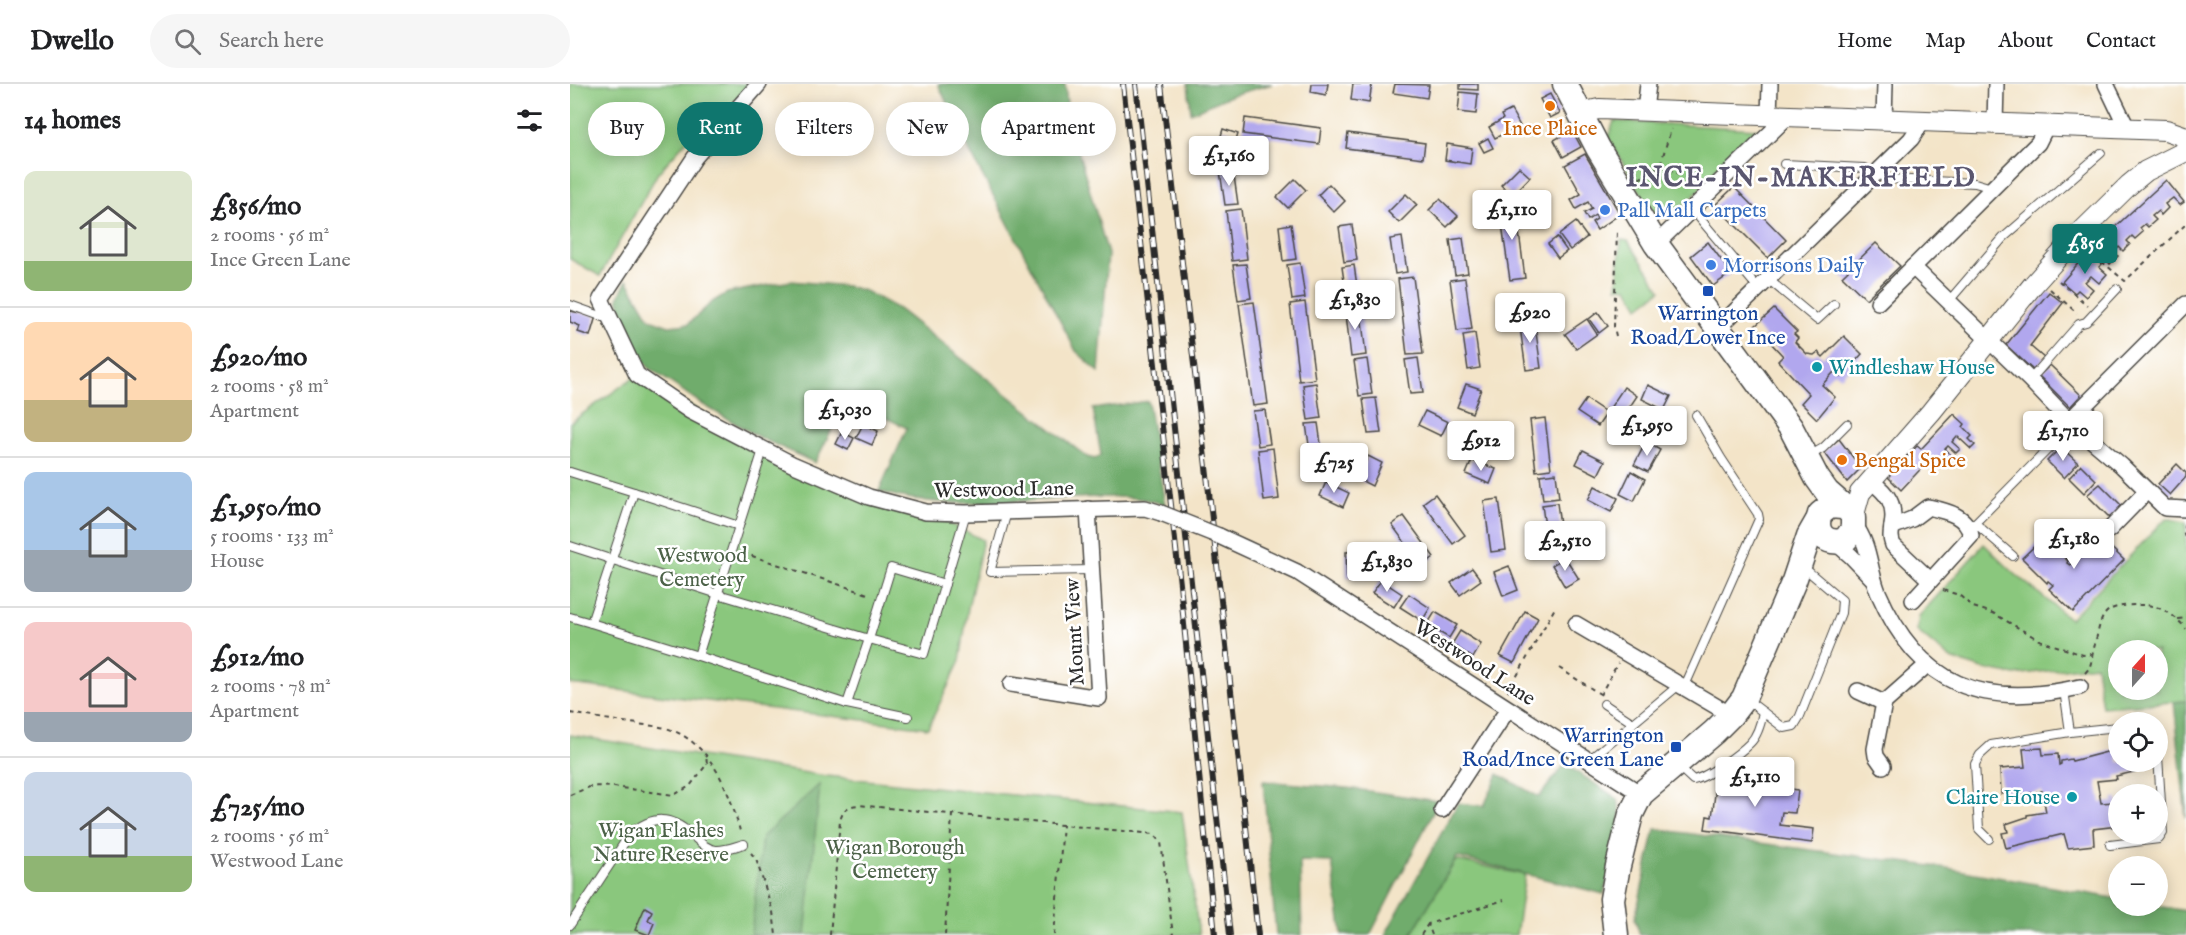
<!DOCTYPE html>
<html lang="en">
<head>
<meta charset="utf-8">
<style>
	body { margin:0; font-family:"IM FELL English",serif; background:#f6f6f6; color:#202124; height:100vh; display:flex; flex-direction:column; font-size:22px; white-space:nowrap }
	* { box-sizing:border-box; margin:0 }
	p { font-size:20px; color:#757577 }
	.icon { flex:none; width:33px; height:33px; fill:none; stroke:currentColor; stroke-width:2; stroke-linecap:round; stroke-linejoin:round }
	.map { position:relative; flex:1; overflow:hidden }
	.drawer { display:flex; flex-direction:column; background:#fff; width:570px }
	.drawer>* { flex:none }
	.banner { position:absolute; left:18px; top:18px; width:570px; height:54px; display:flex; gap:12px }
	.needle { width:39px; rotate:21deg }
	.controls { position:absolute; left:1538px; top:556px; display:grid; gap:12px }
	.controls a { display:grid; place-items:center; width:60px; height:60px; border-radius:50%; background:#fff; box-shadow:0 3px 15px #0003; font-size:30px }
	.price { position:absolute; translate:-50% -51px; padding:0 14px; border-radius:6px; background:#fff; color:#222; font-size:20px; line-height:39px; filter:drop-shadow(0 2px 3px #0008) }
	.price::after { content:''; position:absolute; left:50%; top:36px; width:18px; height:14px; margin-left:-9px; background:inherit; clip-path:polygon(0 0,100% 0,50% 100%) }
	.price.current { background:#0f766e; color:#fff }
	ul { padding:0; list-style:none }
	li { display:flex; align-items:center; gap:18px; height:150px; padding:0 24px }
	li+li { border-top:2px solid #e0e0e0 }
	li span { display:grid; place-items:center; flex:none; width:168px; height:120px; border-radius:12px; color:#555 }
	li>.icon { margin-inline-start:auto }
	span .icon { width:72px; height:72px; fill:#fffc; stroke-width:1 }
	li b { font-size:26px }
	h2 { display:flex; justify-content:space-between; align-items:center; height:72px; padding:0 24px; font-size:26px }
	.tag { padding:0 21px; border-radius:27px; background:#fff; box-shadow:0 3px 15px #0003; font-size:21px; line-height:54px }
	.tag.current { background:#0f766e; color:#fff }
	header { display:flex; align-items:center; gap:36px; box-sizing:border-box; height:84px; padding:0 30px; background:#fff; border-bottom:2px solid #e0e0e0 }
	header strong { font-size:28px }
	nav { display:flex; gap:33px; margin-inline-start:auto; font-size:21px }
	.search { width:420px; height:54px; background:#f6f6f6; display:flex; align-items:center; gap:15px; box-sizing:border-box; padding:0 21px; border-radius:33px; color:#757577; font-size:22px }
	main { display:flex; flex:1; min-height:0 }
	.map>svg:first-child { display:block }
</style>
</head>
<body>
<header>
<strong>Dwello</strong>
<div class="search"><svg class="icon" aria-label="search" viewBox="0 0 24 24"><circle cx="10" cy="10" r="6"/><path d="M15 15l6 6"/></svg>Search here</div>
<nav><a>Home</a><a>Map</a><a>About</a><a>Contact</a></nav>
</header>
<main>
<section class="drawer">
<h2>14 homes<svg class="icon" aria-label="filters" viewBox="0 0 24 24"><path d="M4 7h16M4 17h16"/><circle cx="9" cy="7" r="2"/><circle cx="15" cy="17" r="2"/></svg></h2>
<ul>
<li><span style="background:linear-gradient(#dfe7d0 75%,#8fb573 0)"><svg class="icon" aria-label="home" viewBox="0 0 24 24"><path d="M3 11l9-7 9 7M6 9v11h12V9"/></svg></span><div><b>£856/mo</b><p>2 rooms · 56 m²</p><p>Ince Green Lane</p></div></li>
<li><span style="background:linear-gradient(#ffd9b3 65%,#c2b280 0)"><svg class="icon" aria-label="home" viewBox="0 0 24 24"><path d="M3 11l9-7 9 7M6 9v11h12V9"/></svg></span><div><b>£920/mo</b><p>2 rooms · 58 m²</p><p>Apartment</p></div></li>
<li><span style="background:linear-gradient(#a9c7e8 65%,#9aa5b1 0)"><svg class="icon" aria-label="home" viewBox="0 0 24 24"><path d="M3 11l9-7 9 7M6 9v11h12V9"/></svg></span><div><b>£1,950/mo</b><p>5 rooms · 133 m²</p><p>House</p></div></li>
<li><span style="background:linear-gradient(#f6c9c9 75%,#9aa5b1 0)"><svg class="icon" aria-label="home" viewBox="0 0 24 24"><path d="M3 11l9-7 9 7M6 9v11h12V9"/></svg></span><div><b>£912/mo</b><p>2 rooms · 78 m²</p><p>Apartment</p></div></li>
<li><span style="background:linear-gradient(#c9d6e8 70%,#8fb573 0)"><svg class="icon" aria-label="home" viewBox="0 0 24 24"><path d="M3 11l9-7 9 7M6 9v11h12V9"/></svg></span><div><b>£725/mo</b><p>2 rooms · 56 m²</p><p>Westwood Lane</p></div></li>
</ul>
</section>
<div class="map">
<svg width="1616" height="851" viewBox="0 0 1616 851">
	<rect width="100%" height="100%" fill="#fff"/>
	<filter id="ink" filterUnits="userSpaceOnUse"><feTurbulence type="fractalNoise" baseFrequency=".0167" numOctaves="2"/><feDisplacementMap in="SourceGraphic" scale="12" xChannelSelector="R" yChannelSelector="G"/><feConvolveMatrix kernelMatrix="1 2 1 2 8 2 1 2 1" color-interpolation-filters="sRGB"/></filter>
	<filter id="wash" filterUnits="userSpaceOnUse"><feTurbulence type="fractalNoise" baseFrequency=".008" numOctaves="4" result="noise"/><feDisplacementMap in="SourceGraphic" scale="24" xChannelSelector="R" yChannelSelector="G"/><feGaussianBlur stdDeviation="1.35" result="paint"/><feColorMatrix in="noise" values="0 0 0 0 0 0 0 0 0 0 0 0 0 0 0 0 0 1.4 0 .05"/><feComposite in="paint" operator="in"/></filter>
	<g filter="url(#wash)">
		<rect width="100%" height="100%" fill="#f3e4c8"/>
		<g fill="#8ac77d" stroke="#5a7954" stroke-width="1.5" fill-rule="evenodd">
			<polygon points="0,0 184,0 152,35 143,40 134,57 118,55 88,89 30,192 0,175"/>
			<polygon points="1044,37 1187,45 1134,97 1130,106 1099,134 1082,128 1038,54"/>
			<polygon points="1051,156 1058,157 1091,206 1069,223 1058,204 1047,203"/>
			<polygon points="67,291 222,380 356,428 413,456 398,524 390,577 358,644 0,600 0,339"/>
			<path d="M1596,434L1616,438V617L1532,623L1526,581L1445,591L1413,585L1381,575L1347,547L1349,532L1414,460L1444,489L1500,535ZM1548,567H1587V606H1548Z"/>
			<polygon points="0,651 256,692 612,728 629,851 0,851"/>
			<polygon points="886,776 955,791 946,851 840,851"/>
		</g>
		<g fill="#6fac6c" stroke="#4d6c4c" stroke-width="1.5">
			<polygon points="368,0 495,0 498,31 538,170 529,288 506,267 400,68"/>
			<polygon points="618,0 702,0 662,11 621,29"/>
			<path d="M57,196L80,235L99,242L118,240L142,218L157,209L221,197L277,202L295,207L328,225L517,373L525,375L531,371L523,325L578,317L595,421C566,410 534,413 504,414C441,417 371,427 309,407L337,344L277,315L245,379L187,352L132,320L78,283L60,255L48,214Z"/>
			<polygon points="1616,617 1616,734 1604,618"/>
			<polygon points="995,680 1048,715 1052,742 1034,810 887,773 841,851 815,851 888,719 914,722 928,690 969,713"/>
			<polygon points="693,697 777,704 869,717 800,851 772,851 762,778 730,777 732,851 706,851"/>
			<polygon points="250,700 235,851 181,851 192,753"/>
			<polygon points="1085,745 1377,784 1548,815 1548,822 1587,822 1616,827 1616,851 1070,851 1065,835"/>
		</g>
		<g id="blocks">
			<g fill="#b1a7ee">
				<polygon points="742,0 758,0 756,11 741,8"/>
				<polygon points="783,0 802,0 799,19 781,16"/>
				<polygon points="825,0 859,1 857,14 823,9"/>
				<polygon points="890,0 908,0 908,6 890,5"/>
				<polygon points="890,8 908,10 906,30 888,28"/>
				<polygon points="980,10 990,29 980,34 970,15"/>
				<polygon points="941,26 950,42 925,54 919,43 933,35 931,31"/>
				<polygon points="675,34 751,44 749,60 673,50"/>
				<polygon points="653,45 668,50 661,74 646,69"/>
				<polygon points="1002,46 1011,63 993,73 984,56"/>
				<polygon points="778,49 855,59 853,74 776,64"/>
				<polygon points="918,54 923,64 914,68 909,59"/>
				<polygon points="877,60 902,64 900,80 875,76"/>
				<polygon points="1015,70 1050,130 1027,146 1022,138 1027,135 1025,131 1018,136 1014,129 1022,125 1018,118 1006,125 1001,116 1011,110 995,81"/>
				<polygon points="949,83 960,93 942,112 931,101"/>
				<polygon points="663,85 668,120 655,121 650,87"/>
				<polygon points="725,95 736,106 718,124 707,113"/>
				<polygon points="1596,96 1614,118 1610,121 1603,114 1595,120 1598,124 1591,131 1588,127 1582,132 1586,136 1578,143 1575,140 1570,144 1573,148 1565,155 1562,152 1557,157 1560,160 1553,167 1549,163 1544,168 1548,172 1540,180 1537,176 1534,178 1520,166"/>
				<polygon points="759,100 775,117 764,128 748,111"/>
				<polygon points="1164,103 1216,156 1198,174 1145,121"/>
				<polygon points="836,110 847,121 829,139 818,128"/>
				<polygon points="870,115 888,132 877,143 859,126"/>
				<polygon points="945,118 955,194 940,196 929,120"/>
				<polygon points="671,125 677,175 662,177 656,127"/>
				<polygon points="1006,138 1017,153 1000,166 989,151"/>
				<polygon points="721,140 726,175 713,177 709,142"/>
				<polygon points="782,141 787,176 774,178 769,143"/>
				<polygon points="832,153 837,188 825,190 820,155"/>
				<polygon points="987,153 997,167 988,174 978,160"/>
				<polygon points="893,154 898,189 885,191 880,156"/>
				<polygon points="1138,158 1161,189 1143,202 1121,172"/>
				<polygon points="1306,159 1330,182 1296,215 1272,192"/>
				<polygon points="1518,168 1532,180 1529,183 1537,190 1529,199 1521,192 1515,198 1523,205 1516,213 1508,206 1505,209 1492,198"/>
				<polygon points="730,179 735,214 722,216 717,181"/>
				<polygon points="676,180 681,214 668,216 663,181"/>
				<polygon points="784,181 789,216 777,217 772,183"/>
				<polygon points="843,193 853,270 837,271 828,195"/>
				<polygon points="895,194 902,245 887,247 880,196"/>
				<polygon points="1479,208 1493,219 1460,262 1474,274 1463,286 1436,261"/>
				<polygon points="684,218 698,320 683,322 669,220"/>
				<polygon points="735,218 745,295 729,297 720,220"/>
				<polygon points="790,221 796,271 781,273 775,222"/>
				<polygon points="1204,225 1227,248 1224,250 1228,254 1225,258 1237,270 1244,271 1248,268 1253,273 1274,252 1292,270 1271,293 1264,288 1252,301 1265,313 1247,335 1231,319 1239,310 1208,277 1213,272 1185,242"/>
				<polygon points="0,227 26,232 20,252 8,248 10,242 0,238"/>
				<polygon points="1028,228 1038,242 1029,249 1019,235"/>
				<polygon points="964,234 971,284 956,286 949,236"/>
				<polygon points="1017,235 1027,250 1006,265 995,250"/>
				<polygon points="905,249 910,284 898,286 893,251"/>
				<polygon points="848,274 853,309 840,310 835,276"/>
				<polygon points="797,275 802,310 789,312 784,277"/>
				<polygon points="1480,281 1511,311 1500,323 1469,292"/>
				<polygon points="746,299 751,334 738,336 733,301"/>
				<polygon points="896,300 911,305 902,329 887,323"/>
				<polygon points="1078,301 1101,312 1094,326 1072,315"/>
				<polygon points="1054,303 1067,312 1053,333 1040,324"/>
				<polygon points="806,314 811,349 798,350 793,315"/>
				<polygon points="1016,315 1037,329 1028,342 1007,328"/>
				<polygon points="695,326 700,360 688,362 683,327"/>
				<polygon points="855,327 878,338 871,352 848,341"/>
				<polygon points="1091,330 1105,337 1093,359 1079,352"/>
				<polygon points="1384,330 1395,340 1393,343 1402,352 1399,355 1405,361 1401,365 1387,352 1382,358 1390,365 1386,369 1378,362 1375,365 1382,372 1375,380 1368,374 1365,378 1361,374 1331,406 1318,393 1347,362 1351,365"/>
				<polygon points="975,334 981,385 966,387 960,336"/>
				<polygon points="748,339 753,374 741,375 736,340"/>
				<polygon points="293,340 308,347 302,361 286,354"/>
				<polygon points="272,348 284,354 278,366 266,360"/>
				<polygon points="1269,355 1291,384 1277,398 1254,368"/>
				<polygon points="1076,358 1090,366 1078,388 1064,381"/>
				<polygon points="1491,363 1508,379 1494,394 1477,377"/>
				<polygon points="703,364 709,415 694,417 688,366"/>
				<polygon points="1013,366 1035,377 1028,391 1006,380"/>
				<polygon points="798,372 812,379 802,402 788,395"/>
				<polygon points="902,376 926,385 920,400 896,390"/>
				<polygon points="1607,380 1616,389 1616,393 1600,411 1588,400"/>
				<polygon points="1511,381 1526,396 1514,409 1499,394"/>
				<polygon points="1061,387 1075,395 1064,417 1050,410"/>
				<polygon points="986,389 989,414 973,416 970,391"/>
				<polygon points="756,398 779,409 773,423 750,412"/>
				<polygon points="1530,400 1552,422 1540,434 1517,411"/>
				<polygon points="1025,402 1048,414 1041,428 1018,416"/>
				<polygon points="865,410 895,451 883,460 853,419"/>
				<polygon points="929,415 936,466 921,468 914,417"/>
				<polygon points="987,419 994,470 979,472 972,421"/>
				<polygon points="834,432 864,473 852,482 822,441"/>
				<polygon points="1529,452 1554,476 1503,528 1479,505 1483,501 1478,497 1477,499 1452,474 1474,453 1498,477 1497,479 1500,481"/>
				<polygon points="792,467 793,492 777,493 776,468"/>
				<polygon points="995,473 1009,495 995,503 982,481"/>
				<polygon points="939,482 948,506 933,512 924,488"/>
				<polygon points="902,484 911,496 890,511 881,499"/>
				<polygon points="811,496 832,510 824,523 802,509"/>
				<polygon points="839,510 860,524 852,537 830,523"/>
				<polygon points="955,527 968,534 944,579 930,572"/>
				<polygon points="865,528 887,541 879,554 857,541"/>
				<polygon points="890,547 911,560 903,574 882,560"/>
				<polygon points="1472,664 1473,671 1488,670 1489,681 1491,680 1491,677 1501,675 1502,677 1548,665 1548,678 1565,678 1568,687 1546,692 1547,695 1527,697 1531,719 1544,718 1543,715 1548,715 1548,742 1523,745 1524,761 1498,764 1494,750 1436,764 1432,749 1438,748 1436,740 1457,733 1457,731 1476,728 1472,707 1452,711 1452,708 1431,710 1430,685 1455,683 1453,665"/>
				<polygon points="1148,687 1213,695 1212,704 1228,706 1225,729 1212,728 1210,741 1244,745 1242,759 1135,745 1137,732 1142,733"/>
				<polygon points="75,823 82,827 78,836 84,839 79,851 65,846"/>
			</g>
		</g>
	</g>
	<g filter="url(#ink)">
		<use href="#blocks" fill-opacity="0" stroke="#494743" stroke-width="1.5"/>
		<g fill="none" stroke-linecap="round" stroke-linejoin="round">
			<g stroke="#494743" stroke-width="10">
				<g id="service">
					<polyline points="1214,80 1294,84 1319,95 1405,99 1422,104"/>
					<polyline points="1122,125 1188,204"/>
					<polyline points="1198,195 1247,236 1264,220"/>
					<polyline points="1378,218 1433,154 1531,69"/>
					<polyline points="0,221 39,235"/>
					<polyline points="1460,296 1509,240 1516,238 1547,205"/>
					<polyline points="193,366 128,572 277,620 299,555 354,570 396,429"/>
					<polyline points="1239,372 1253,364 1277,340"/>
					<polyline points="0,388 64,408"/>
					<polyline points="437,428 420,488 521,486"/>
					<polyline points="0,462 148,510 299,555 321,484 375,500"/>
					<polyline points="1443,472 1405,439 1495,348 1499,337"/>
					<polyline points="0,533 21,539"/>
					<polyline points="128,572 21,539 64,408 169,442"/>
					<polyline points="1114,604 1189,435 1188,430 1151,374 1126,331"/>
					<polyline points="1176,615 1214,644 1224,642 1230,632 1271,529 1272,516 1232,482"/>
					<polyline points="277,620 338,633"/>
					<polyline points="1034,620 1063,639"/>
					<polyline points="1500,648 1548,643"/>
					<polyline points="1019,676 1109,601"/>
					<path d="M1109,683L1123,696C1138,693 1169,670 1180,659C1188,651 1191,639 1193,628"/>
					<polyline points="1419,755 1409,745 1405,680 1410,671 1421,661 1500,648 1494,606"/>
					<polyline points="1540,761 1589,755 1593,749 1587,657"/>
					<path d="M0,841L60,750C83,731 100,731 122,751C129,757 136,765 146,766C154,767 166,762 174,760"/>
				</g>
			</g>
			<g stroke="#494743" stroke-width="18">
				<g id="minor">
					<polyline points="189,0 125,73 31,215 67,291 120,327 222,380 299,413 356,428 396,429 575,424 591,429"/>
					<polyline points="1536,0 1558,46"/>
					<polyline points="1075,27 1078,0"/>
					<polyline points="1199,32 1200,0"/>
					<polyline points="1314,36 1315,0"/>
					<polyline points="1425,40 1426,0"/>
					<polyline points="1086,160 1218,32"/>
					<polyline points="1343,183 1460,296 1499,337 1552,382 1595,424 1616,425"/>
					<polyline points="1308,218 1468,59 1476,43"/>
					<polyline points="1148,244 1341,55 1349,43 1350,37"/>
					<polyline points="1499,337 1616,220"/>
					<path d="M1301,397C1318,410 1326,420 1322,442C1321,450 1320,453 1323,461L1360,496"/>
					<path d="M1284,440C1301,463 1298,483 1308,508C1349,603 1413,625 1510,603"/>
					<path d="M1322,443L1342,435L1358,423C1376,427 1397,431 1401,452L1343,516"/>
					<polyline points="1539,446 1577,407"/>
					<polyline points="649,452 727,488 1071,710"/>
					<polyline points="1265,458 1281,472 1304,496"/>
					<polyline points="1006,540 1161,631"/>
					<polyline points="441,600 529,614 518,425"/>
					<polyline points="1288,607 1314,619"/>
					<polyline points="1313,682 1306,672 1305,665 1314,619 1357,581"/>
					<polyline points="872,726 938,625"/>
				</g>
			</g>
			<g stroke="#494743" stroke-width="22">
				<g id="tertiary">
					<polyline points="1010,29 1029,25 1596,46 1616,53"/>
					<polyline points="1283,434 1290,409 1361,328 1463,201 1506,153 1559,101 1576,87 1616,67"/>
				</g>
			</g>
			<g stroke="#494743" stroke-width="27">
				<g id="primary">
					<path d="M995,0L1028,64L1086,160L1221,344L1247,394L1257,408L1281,429L1283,434V445L1276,455L1271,457C1253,460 1244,446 1250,430L1260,422L1272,423"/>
					<polyline points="1046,851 1042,815 1048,782 1061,730 1071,710 1144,648 1161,631 1174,614 1224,497 1239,452 1247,438"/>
				</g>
			</g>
			<g stroke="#494743" stroke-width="2" stroke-dasharray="4.5 4.5" stroke-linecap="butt">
				<polyline points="1090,82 1129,98"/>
				<polyline points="1069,95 1090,82 1101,45"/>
				<polyline points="1518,166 1555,197 1616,140"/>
				<polyline points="1489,197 1517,221"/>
				<polyline points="1480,205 1507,229"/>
				<polyline points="1046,252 1044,243 1047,146"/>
				<polyline points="1615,440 1613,447 1616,457"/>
				<polyline points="173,469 301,511"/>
				<polyline points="1373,506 1389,511 1403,523 1423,529 1469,556 1513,571 1522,570"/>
				<polyline points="1608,535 1616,534"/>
				<polyline points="989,584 1030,610"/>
				<path d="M1515,589C1522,582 1521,577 1523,568C1533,530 1528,521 1572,521C1590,521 1605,531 1616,545"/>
				<polyline points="938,608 986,522"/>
				<polyline points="1030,611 1048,579"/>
				<path d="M0,629C23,633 45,637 68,640C79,642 94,642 104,647C144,664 161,711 171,751"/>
				<polyline points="0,711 22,702 44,703 104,711 120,702 137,680 136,670"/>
				<polyline points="181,769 186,775 203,828 206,851"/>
				<path d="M260,851L270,737C273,726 277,722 288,721L584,750L591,758L603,851"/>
				<polyline points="375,851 382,730"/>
				<polyline points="484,851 493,741"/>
				<polyline points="851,851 858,840"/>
				<polyline points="862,851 858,840 934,816"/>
			</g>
			<use href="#service" stroke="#fff" stroke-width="8"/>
			<use href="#minor" stroke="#fff" stroke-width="15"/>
			<use href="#tertiary" stroke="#fff" stroke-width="20"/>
			<use href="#primary" stroke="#fff" stroke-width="24"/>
			<g stroke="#2b2b2b" stroke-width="6">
				<g id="rail">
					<polyline points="553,0 610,500 645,851"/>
					<polyline points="566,0 660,851"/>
					<polyline points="591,0 640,417 688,851"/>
				</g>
			</g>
			<use href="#rail" stroke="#fff" stroke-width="4" stroke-dasharray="11" stroke-linecap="butt"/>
			<g stroke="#494743" stroke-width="18" stroke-linecap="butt">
				<polyline id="minor-bridge" points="591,429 649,452"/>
			</g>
			<use href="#minor-bridge" stroke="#fff" stroke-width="15"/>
		</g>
	</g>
	<g fill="#e8710a" stroke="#fff" stroke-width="2">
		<circle cx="980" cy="22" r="6"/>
		<circle cx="1272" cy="376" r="6"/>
	</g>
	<g fill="#3f7fe0" stroke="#fff" stroke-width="2">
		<circle cx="1035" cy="126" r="6"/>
		<circle cx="1141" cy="181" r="6"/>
	</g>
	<g fill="#1a4fb4" stroke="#fff" stroke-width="2">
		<rect x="1132" y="201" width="12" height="12" rx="3"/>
		<rect x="1100" y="657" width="12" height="12" rx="3"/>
	</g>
	<g fill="#0f9aa8" stroke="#fff" stroke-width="2">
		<circle cx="1247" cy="283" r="6"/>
		<circle cx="1502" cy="713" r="6"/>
	</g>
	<g text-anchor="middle" stroke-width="5" stroke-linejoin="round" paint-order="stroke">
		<g font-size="21" fill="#c56008" stroke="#fff">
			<text x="980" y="51">Ince Plaice</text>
			<text x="1284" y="383" text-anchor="start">Bengal Spice</text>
		</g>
		<g font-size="21" fill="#366cbe" stroke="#fff" text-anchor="start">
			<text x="1047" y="133">Pall Mall Carpets</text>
			<text x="1153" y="188">Morrisons Daily</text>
		</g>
		<g font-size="21" fill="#164399" stroke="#fff">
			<text x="1138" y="236">Warrington<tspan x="1138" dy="24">Road/Lower Ince</tspan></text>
			<text x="1094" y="658" text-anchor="end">Warrington<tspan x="1094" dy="24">Road/Ince Green Lane</tspan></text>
		</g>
		<g font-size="21" fill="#0d838f" stroke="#fff" text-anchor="start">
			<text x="1259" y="290">Windleshaw House</text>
			<text x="1490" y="720" text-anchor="end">Claire House</text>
		</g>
		<g font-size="21" fill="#2b2b2b" stroke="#fff">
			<text transform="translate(434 405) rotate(-1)" y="7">Westwood Lane</text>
			<text transform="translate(504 548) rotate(-93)" y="7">Mount View</text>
			<text transform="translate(905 578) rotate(33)" y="7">Westwood Lane</text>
		</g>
		<g font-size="21" fill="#4c6248" stroke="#fff">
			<text x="132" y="478">Westwood<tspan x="132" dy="24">Cemetery</tspan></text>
			<text x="91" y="753">Wigan Flashes<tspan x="91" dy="24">Nature Reserve</tspan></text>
			<text x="325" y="770">Wigan Borough<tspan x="325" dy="24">Cemetery</tspan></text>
		</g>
		<g font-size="27" font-weight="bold" letter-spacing="1.5" fill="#5a566f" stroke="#fff">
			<text x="1231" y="102">INCE-IN-MAKERFIELD</text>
		</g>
	</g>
</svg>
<div class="controls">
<a><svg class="needle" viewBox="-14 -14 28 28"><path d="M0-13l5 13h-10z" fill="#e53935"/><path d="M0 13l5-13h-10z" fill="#757577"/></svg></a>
<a><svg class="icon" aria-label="locate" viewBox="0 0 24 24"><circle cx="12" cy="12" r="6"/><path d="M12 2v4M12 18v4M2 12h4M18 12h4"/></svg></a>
<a>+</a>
<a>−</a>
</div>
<b class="price" style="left:659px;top:103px">£1,160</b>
<b class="price" style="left:942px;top:157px">£1,110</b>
<b class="price current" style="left:1515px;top:191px">£856</b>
<b class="price" style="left:785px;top:247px">£1,830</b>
<b class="price" style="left:960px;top:260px">£920</b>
<b class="price" style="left:275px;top:357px">£1,030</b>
<b class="price" style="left:1077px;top:373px">£1,950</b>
<b class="price" style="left:1493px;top:378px">£1,710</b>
<b class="price" style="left:911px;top:388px">£912</b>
<b class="price" style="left:764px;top:410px">£725</b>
<b class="price" style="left:1504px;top:486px">£1,180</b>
<b class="price" style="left:995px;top:488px">£2,510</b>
<b class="price" style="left:817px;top:509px">£1,830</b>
<b class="price" style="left:1185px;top:724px">£1,110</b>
<div class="banner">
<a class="tag">Buy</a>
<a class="tag current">Rent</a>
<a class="tag">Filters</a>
<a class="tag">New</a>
<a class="tag">Apartment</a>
</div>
</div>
</main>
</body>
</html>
